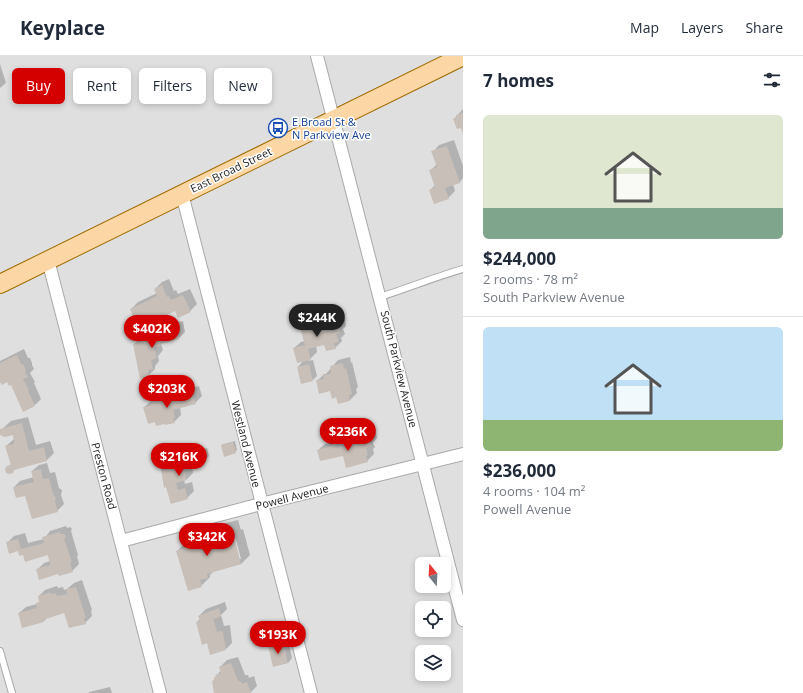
<!DOCTYPE html>
<html lang="en">
<head>
<meta charset="utf-8">
<style>
	body { margin:0; font-family:"Open Sans",sans-serif; background:#f2f2f3; color:#1f2937; height:100vh; display:flex; flex-direction:column; font-size:15px; white-space:nowrap }
	* { box-sizing:border-box; margin:0 }
	p { font-size:13px; color:#747a83 }
	.icon { flex:none; width:22px; height:22px; fill:none; stroke:currentColor; stroke-width:2; stroke-linecap:round; stroke-linejoin:round }
	.map { position:relative; flex:1; overflow:hidden }
	.sheet { display:flex; flex-direction:column; background:#fff; width:340px }
	.sheet>* { flex:none }
	.guide { position:absolute; left:12px; top:12px; width:380px; height:36px; display:flex; gap:8px }
	.needle { width:26px; rotate:342deg }
	.tools { position:absolute; left:415px; top:501px; display:grid; gap:8px }
	.tools a { display:grid; place-items:center; width:36px; height:36px; border-radius:6px; background:#fff; box-shadow:0 2px 6px #0003; font-size:20px }
	.price { position:absolute; translate:-50% -34px; padding:0 9px; border-radius:14px; background:#d40000; color:#fff; font-size:13px; line-height:26px; filter:drop-shadow(0 1px 2px #0008) }
	.price::after { content:''; position:absolute; left:50%; top:24px; width:12px; height:9px; margin-left:-6px; background:inherit; clip-path:polygon(0 0,100% 0,50% 100%) }
	.price.selected { background:#222; color:#fff }
	ul { padding:0; list-style:none }
	li { display:grid; align-content:center; gap:8px; height:212px; padding:0 20px }
	li+li { border-top:1px solid #e0e1e3 }
	li span { display:grid; place-items:center; height:124px; border-radius:6px; color:#555 }
	li>.icon { margin-inline-start:auto }
	span .icon { width:72px; height:72px; fill:#fffc; stroke-width:1 }
	li b { font-size:17px }
	h2 { display:flex; justify-content:space-between; align-items:center; height:48px; padding:0 20px; font-size:17px }
	.chip { padding:0 14px; border-radius:6px; background:#fff; box-shadow:0 2px 6px #0003; font-size:14px; line-height:36px }
	.chip.selected { background:#d40000; color:#fff }
	header { display:flex; align-items:center; gap:24px; box-sizing:border-box; height:56px; padding:0 20px; background:#fff; border-bottom:1px solid #e0e1e3 }
	header strong { font-size:19px }
	nav { display:flex; gap:22px; margin-inline-start:auto; font-size:14px }
	main { display:flex; flex:1; min-height:0 }
	.map>svg:first-child { display:block }
</style>
</head>
<body>
<header>
<strong>Keyplace</strong>
<nav><a>Map</a><a>Layers</a><a>Share</a></nav>
</header>
<main>
<div class="map">
<svg width="463" height="637" viewBox="0 0 463 637">
	<rect width="100%" height="100%" fill="#f2efe9"/>
	<path fill="#e0dfdf" fill-rule="evenodd" d="M0,0H463V637H0ZM422,508H444V530H422ZM422,552H444V574H422ZM422,596H444V618H422Z"/>
	<g fill="#0003" fill-rule="evenodd">
		<polygon points="0,8 6,27 0,32"/>
		<polygon points="463,53 463,75 461,71 454,63"/>
		<polygon points="454,84 463,110 463,122 460,126 453,128 455,135 448,142 430,134 435,129 430,115 437,108 433,96 439,89"/>
		<polygon points="169,223 174,235 176,234 178,238 190,233 197,248 190,255 175,254 168,257 161,264 144,260 131,253 138,246 157,237 155,233 162,226"/>
		<polygon points="335,253 336,258 340,257 342,264 345,263 346,270 343,273 345,278 341,282 342,285 335,292 325,288 316,290 317,296 308,305 313,304 317,320 313,324 298,311 304,304 294,292 301,286 305,285 301,272 308,266 320,263 327,255"/>
		<polygon points="183,265 185,276 179,282 161,288 163,294 158,300 159,305 155,310 155,313 149,319 134,288 141,282 150,279 157,271"/>
		<polygon points="24,293 28,302 30,302 32,307 32,309 34,313 30,317 35,326 34,327 41,343 35,349 8,325 0,323 0,305"/>
		<polygon points="350,301 351,307 352,306 358,331 356,333 357,337 350,344 339,347 337,340 317,325 324,318 326,318 338,304"/>
		<polygon points="199,330 202,340 195,347 180,351 181,359 174,366 144,351 159,339 167,337 168,341 185,336 188,333"/>
		<polygon points="28,361 36,389 50,385 54,397 47,404 16,412 12,416 8,411 11,408 6,390 14,383 13,377 0,375 11,365"/>
		<polygon points="375,373 377,382 373,387 375,391 373,393 374,398 367,405 344,399 318,394 325,388 342,383 342,386 354,383 359,378"/>
		<polygon points="235,385 237,394 235,396 222,389 224,388"/>
		<polygon points="197,392 198,395 207,392 209,400 203,406 192,410 193,417 187,423 184,424 185,428 192,426 194,435 187,442 171,447 162,414 169,407 174,405 181,398"/>
		<polygon points="47,407 50,417 55,416 59,432 62,434 61,439 64,448 57,455 14,431 20,425 34,421 32,415 39,409"/>
		<path d="M238,464L241,474L243,473L250,499L241,508L214,515L210,519V521L201,530L177,495L198,474L209,471L212,468L217,467L218,469ZM234,476L241,503H239L232,477Z"/>
		<polygon points="66,470 67,472 70,471 72,473 71,475 78,499 77,500 79,508 72,515 59,516 37,514 44,507 50,505 48,498 24,497 7,487 14,480 25,477 28,487 44,483 50,475"/>
		<polygon points="82,524 92,554 91,555 92,560 85,567 65,556 48,561 44,565 19,557 26,551 37,548 40,545 39,540 45,534 57,530 58,532 63,531 64,534 67,533 74,527"/>
		<polygon points="225,546 227,553 221,559 224,570 230,569 232,587 226,593 208,586 197,566 200,563 199,560 206,553"/>
		<polygon points="284,568 287,580 283,584 288,583 292,602 288,607 274,610 270,591 274,586 269,575 273,570"/>
		<polygon points="238,601 245,619 248,619 249,622 254,620 257,630 250,637 216,637 215,622 221,614 220,611 227,604"/>
		<polygon points="110,631 112,637 88,637 89,636"/>
	</g>
	<g fill="#c7bfb8">
		<polygon points="463,57 463,78 461,72 457,73 453,63 456,61 456,59"/>
		<polygon points="447,90 460,127 445,132 449,143 434,148 429,134 435,131 429,114 437,111 431,95"/>
		<polygon points="162,229 167,241 169,240 171,244 183,239 191,256 178,262 175,255 163,261 162,265 158,267 154,265 146,268 143,261 135,265 130,253 157,240 154,233"/>
		<polygon points="328,259 330,264 334,263 335,270 338,270 340,277 336,278 339,286 334,287 336,293 326,295 324,289 308,293 311,304 297,307 293,292 305,289 300,272 320,267 319,262"/>
		<polygon points="176,271 179,283 160,288 161,290 155,291 153,290 157,302 151,304 153,313 148,314 149,320 140,323 133,288 150,283 149,278"/>
		<polygon points="17,299 21,308 23,308 26,314 25,316 28,321 23,323 29,334 28,335 35,350 23,356 11,329 9,330 7,326 2,329 0,326 0,307"/>
		<polygon points="343,307 344,313 346,312 352,338 349,339 350,345 338,348 336,341 332,343 330,335 319,338 316,324 324,323 323,319 330,318 331,316 330,310"/>
		<polygon points="309,308 313,325 301,328 297,311"/>
		<polygon points="192,336 196,348 173,354 175,362 173,362 175,367 165,369 165,368 156,370 155,366 148,368 143,351 151,349 151,346 160,343 161,347 181,341 180,339"/>
		<polygon points="22,367 29,395 44,391 47,405 14,414 13,417 9,418 6,417 5,413 7,410 11,409 5,390 14,388 14,385 13,379 5,381 0,379 0,373"/>
		<polygon points="368,379 371,390 366,392 368,399 366,400 368,406 346,412 343,400 320,405 317,394 335,389 336,392 352,388 351,384"/>
		<polygon points="233,386 236,397 224,401 221,389"/>
		<polygon points="191,398 191,401 200,398 203,407 184,414 187,424 176,427 178,434 185,432 188,443 171,448 166,431 164,432 161,413 174,410 173,404"/>
		<polygon points="41,413 43,423 49,422 53,438 56,442 55,446 58,456 32,463 25,440 16,442 13,431 34,426 31,415"/>
		<polygon points="230,473 232,482 234,481 241,508 207,518 208,522 200,524 202,531 188,535 176,495 185,492 184,488 188,484 188,483 203,479 202,477 209,475 209,477 216,475 217,476"/>
		<polygon points="60,476 60,478 65,478 66,481 64,483 72,506 70,507 73,516 59,520 58,518 39,524 36,513 50,509 48,499 25,506 23,499 19,500 18,495 9,498 6,486 18,483 21,493 44,487 42,481"/>
		<polygon points="76,531 86,562 84,562 86,568 69,572 64,557 43,564 44,566 22,572 18,557 37,552 36,547 39,546 38,540 51,536 51,538 56,537 57,540 67,538 66,533"/>
		<polygon points="219,552 221,560 215,563 213,562 217,576 221,575 223,576 226,594 210,599 207,587 202,589 196,566 200,565 198,560"/>
		<polygon points="280,571 283,585 271,588 268,574"/>
		<polygon points="283,587 288,607 273,611 268,590"/>
		<polygon points="231,607 238,625 242,626 242,628 247,626 251,637 214,637 212,625 214,624 214,621 216,621 215,619 221,617 219,611"/>
	</g>
	<g fill="none" stroke-linecap="round" stroke-linejoin="round">
		<g stroke="#a9a9a9" stroke-width="8">
			<g id="service">
				<path d="M380,241C408,232 435,221 463,213"/>
				<polyline points="0,595 12,637"/>
			</g>
		</g>
		<g stroke="#a9a9a9" stroke-width="14">
			<g id="minor">
				<polyline points="317,0 463,564"/>
				<polyline points="182,138 311,637"/>
				<polyline points="48,204 160,637"/>
				<polyline points="121,485 261,448 463,398"/>
			</g>
		</g>
		<g stroke="#a06b00" stroke-width="20">
			<polyline id="primary" points="0,228 463,0"/>
		</g>
		<use href="#service" stroke="#fff" stroke-width="6"/>
		<use href="#minor" stroke="#fff" stroke-width="12"/>
		<use href="#primary" stroke="#fcd6a4" stroke-width="18"/>
	</g>
	<defs>
		<g id="bus-ring" transform="scale(1)"><circle r="9.5" fill="#fff" stroke="#1a4fb4" stroke-width="1.5"/><path d="M-5-6H5V4H4V6H2V4H-2V6H-4V4H-5ZM-3.5-4V0h7V-4ZM-3.5 1.2v1.5H-2V1.2ZM2 1.2v1.5H3.5V1.2Z" fill="#1a4fb4"/></g>
	</defs>
	<g fill-rule="evenodd">
		<use href="#bus-ring" x="278" y="72"/>
	</g>
	<g text-anchor="middle" stroke-width="3" stroke-linejoin="round" paint-order="stroke">
		<g font-size="11" fill="#164399" stroke="#fff" text-anchor="start">
			<text x="292" y="70">E Broad St &amp;<tspan x="292" dy="13">N Parkview Ave</tspan></text>
		</g>
		<g font-size="11" fill="#222" stroke="#fff">
			<text transform="translate(231 114) rotate(-26)" y="4">East Broad Street</text>
			<text transform="translate(399 313) rotate(76)" y="4">South Parkview Avenue</text>
			<text transform="translate(246 388) rotate(76)" y="4">Westland Avenue</text>
			<text transform="translate(104 420) rotate(75)" y="4">Preston Road</text>
			<text transform="translate(292 441) rotate(-14)" y="4">Powell Avenue</text>
		</g>
	</g>
</svg>
<div class="tools">
<a><svg class="needle" viewBox="-14 -14 28 28"><path d="M0-13l5 13h-10z" fill="#e53935"/><path d="M0 13l5-13h-10z" fill="#747a83"/></svg></a>
<a><svg class="icon" aria-label="locate" viewBox="0 0 24 24"><circle cx="12" cy="12" r="6"/><path d="M12 2v4M12 18v4M2 12h4M18 12h4"/></svg></a>
<a><svg class="icon" aria-label="layers" viewBox="0 0 24 24"><path d="M12 4l9 5-9 5-9-5zM3 14l9 5 9-5"/></svg></a>
</div>
<b class="price selected" style="left:317px;top:282px">$244K</b>
<b class="price" style="left:152px;top:293px">$402K</b>
<b class="price" style="left:167px;top:353px">$203K</b>
<b class="price" style="left:348px;top:396px">$236K</b>
<b class="price" style="left:179px;top:421px">$216K</b>
<b class="price" style="left:207px;top:501px">$342K</b>
<b class="price" style="left:278px;top:599px">$193K</b>
<div class="guide">
<a class="chip selected">Buy</a>
<a class="chip">Rent</a>
<a class="chip">Filters</a>
<a class="chip">New</a>
</div>
</div>
<section class="sheet">
<h2>7 homes<svg class="icon" aria-label="filters" viewBox="0 0 24 24"><path d="M4 7h16M4 17h16"/><circle cx="9" cy="7" r="2"/><circle cx="15" cy="17" r="2"/></svg></h2>
<ul>
<li><span style="background:linear-gradient(#dfe7d0 75%,#7fa58c 0)"><svg class="icon" aria-label="home" viewBox="0 0 24 24"><path d="M3 11l9-7 9 7M6 9v11h12V9"/></svg></span><div><b>$244,000</b><p>2 rooms · 78 m²</p><p>South Parkview Avenue</p></div></li>
<li><span style="background:linear-gradient(#bfe0f5 75%,#8fb573 0)"><svg class="icon" aria-label="home" viewBox="0 0 24 24"><path d="M3 11l9-7 9 7M6 9v11h12V9"/></svg></span><div><b>$236,000</b><p>4 rooms · 104 m²</p><p>Powell Avenue</p></div></li>
</ul>
</section>
</main>
</body>
</html>
